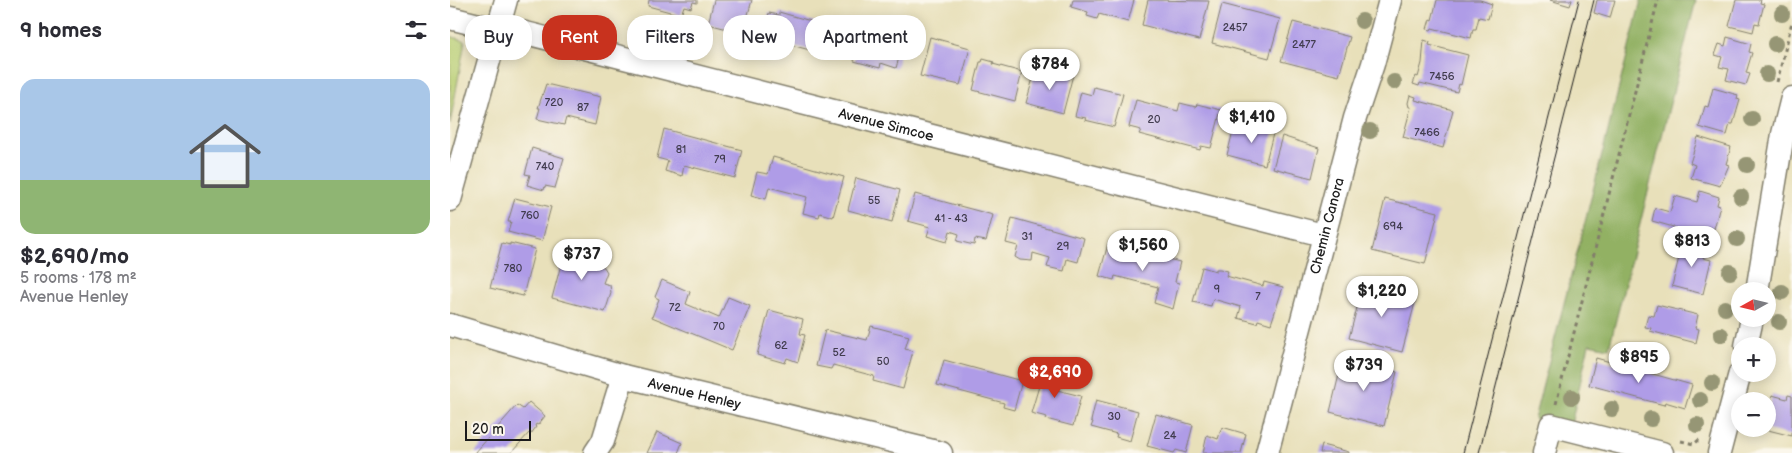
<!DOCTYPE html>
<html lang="en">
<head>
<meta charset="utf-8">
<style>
	body { margin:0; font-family:"Balsamiq Sans",sans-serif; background:#f7f7f7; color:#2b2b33; height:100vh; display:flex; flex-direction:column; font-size:19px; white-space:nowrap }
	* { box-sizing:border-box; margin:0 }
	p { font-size:16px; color:#7c7c81 }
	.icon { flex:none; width:28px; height:28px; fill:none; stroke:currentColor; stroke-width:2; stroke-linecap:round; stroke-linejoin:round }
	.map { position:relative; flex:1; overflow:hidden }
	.panel { display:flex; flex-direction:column; background:#fff; width:450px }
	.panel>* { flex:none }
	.hud { position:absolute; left:15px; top:15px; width:475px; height:45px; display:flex; gap:10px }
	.needle { width:32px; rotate:262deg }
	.buttons { position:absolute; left:1281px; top:282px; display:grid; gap:10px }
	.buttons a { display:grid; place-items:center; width:45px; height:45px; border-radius:50%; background:#fff; box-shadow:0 2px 12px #0003; font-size:25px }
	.scale { position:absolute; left:15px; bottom:12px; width:66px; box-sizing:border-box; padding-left:5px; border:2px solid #1c1c1c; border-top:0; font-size:14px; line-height:18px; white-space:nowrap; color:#1c1c1c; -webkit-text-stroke:4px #fbf7ec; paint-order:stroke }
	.price { position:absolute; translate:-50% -42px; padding:0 11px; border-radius:18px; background:#fff; color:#222; font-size:16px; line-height:32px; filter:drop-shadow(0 1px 2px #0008) }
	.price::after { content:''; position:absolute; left:50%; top:30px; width:15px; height:11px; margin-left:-8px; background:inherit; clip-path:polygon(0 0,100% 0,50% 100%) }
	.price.active { background:#c8321e; color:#fff }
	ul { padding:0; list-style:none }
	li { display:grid; align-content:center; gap:10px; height:265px; padding:0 20px }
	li+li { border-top:1px solid #e1e1e2 }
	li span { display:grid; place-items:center; height:155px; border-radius:15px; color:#555 }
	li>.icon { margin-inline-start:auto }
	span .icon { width:90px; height:90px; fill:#fffc; stroke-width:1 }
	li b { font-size:21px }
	h2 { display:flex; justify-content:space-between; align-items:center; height:60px; padding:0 20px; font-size:21px }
	.pill { padding:0 18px; border-radius:20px; background:#fff; box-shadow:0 2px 12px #0003; font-size:18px; line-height:45px }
	.pill.active { background:#c8321e; color:#fff }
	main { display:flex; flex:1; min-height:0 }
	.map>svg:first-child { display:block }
</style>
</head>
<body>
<main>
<section class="panel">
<h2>9 homes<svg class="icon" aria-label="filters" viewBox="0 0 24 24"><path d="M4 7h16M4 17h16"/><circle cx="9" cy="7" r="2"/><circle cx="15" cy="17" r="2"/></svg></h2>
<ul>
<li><span style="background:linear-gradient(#a9c7e8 65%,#8fb573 0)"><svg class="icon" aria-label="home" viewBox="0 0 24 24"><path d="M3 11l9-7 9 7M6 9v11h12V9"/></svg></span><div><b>$2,690/mo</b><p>5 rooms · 178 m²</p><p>Avenue Henley</p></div></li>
</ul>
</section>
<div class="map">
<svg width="1342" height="453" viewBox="0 0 1342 453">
	<rect width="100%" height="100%" fill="#fbf7ec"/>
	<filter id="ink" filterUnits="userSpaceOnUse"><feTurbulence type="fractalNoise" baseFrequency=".02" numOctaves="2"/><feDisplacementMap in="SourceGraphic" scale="10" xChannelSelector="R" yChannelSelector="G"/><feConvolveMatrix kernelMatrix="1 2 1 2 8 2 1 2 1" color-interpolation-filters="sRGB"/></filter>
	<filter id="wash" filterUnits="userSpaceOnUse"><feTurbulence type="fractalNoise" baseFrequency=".0096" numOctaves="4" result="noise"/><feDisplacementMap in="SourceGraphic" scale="20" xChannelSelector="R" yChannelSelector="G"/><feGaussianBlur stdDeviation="1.12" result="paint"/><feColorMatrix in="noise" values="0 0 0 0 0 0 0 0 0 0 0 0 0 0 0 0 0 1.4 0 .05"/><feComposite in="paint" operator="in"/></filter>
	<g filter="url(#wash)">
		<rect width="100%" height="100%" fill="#e8e0ba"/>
		<polygon fill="#b8ce72" stroke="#6a7547" points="0,36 15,41 0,124"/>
		<polygon fill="#92b164" stroke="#576640" points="1191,0 1246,0 1159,348 1139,344 1120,429 1084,419 1134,226"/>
		<g id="blocks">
			<g fill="#af9ce7">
				<polygon points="199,0 247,0 247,3 243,2 241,8 234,6 231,15 198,6"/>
				<polygon points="264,0 302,0 293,33 258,24"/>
				<polygon points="623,0 684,0 678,22 649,14 647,19 637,16 638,12 621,7"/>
				<polygon points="698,0 759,1 749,40 692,25"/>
				<polygon points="987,0 1030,0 1042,4 1038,19 1029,17 1026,29 1023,29 1021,38 982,28 981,30 977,29 980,19 982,20"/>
				<polygon points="1100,0 1122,0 1120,6"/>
				<polygon points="1147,0 1165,0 1160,18 1144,13"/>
				<polygon points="1286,0 1311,0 1310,3 1314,4 1309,24 1305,23 1303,32 1279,26"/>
				<polygon points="772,4 830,19 819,58 762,43"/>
				<polygon points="329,12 382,27 381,30 391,33 385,54 376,51 375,54 322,40 323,37 313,34 319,13 329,15"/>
				<polygon points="843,22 900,37 889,76 831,61"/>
				<polygon points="423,32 454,40 446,68 431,63 430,68 404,61 411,34 422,37"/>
				<polygon points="480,37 520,48 510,85 470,76"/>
				<polygon points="1277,37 1301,44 1299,52 1302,53 1296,73 1300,74 1296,85 1276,80 1279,69 1269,67 1272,57 1265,55 1269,44 1275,46"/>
				<polygon points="974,40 980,42 979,45 1018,55 1011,85 1009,84 1007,92 970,83 969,86 963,84 966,76 968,77 972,63"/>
				<polygon points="533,59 544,62 543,64 572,72 565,101 523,90 530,62 532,62"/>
				<polygon points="585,71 610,78 611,72 623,75 613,113 576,103"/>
				<polygon points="96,84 151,97 145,125 116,118 114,125 87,119 90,108 88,108"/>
				<polygon points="644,87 673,94 664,127 635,120 636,118 625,116 631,92 642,95"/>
				<polygon points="1263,88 1288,95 1287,99 1290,100 1283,124 1280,124 1277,135 1249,127 1255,106 1258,107"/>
				<polygon points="960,95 966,97 965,100 1003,110 993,148 953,137 961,107 959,107 958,103"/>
				<polygon points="686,100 728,111 730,103 746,107 747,104 771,110 761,148 751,146 750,150 689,134 691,130 679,127"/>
				<polygon points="810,122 825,126 815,165 777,155 784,127 808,134"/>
				<polygon points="214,129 292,150 285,178 234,165 232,176 215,171 218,161 207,158"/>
				<polygon points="832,136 869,148 862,178 823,168"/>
				<polygon points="1248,137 1281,147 1276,164 1279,165 1270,186 1241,178 1245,165 1240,163"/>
				<polygon points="82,148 114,158 105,188 95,186 94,190 77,185 80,175 75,174"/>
				<polygon points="323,157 394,177 383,217 370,213 369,217 353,213 357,197 319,187 316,199 301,195 307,172 318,174"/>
				<polygon points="406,178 450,190 442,222 398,210"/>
				<polygon points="1250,191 1269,197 1267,205 1270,206 1264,229 1261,228 1259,237 1202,221 1205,208 1220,212 1225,196 1247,202"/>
				<polygon points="465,194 543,215 536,241 525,239 524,245 507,241 509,234 500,231 497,242 477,236 480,227 458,221"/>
				<polygon points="65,198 101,207 92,241 58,232 61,222 58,222"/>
				<polygon points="935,199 988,212 975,264 922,251"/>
				<polygon points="562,218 634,238 628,262 617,259 614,271 597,267 600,258 583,253 582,261 570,260 565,257 568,246 556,243"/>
				<polygon points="1233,241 1256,247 1253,258 1261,260 1253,294 1222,286"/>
				<polygon points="117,242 133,246 135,252 133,260 154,267 157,272 153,283 160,285 161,293 155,312 102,298"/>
				<polygon points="52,243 60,245 60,243 85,249 73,296 40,288"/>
				<polygon points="658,244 730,262 725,282 729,283 723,309 704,303 708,287 665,276 664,280 649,276"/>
				<polygon points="752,267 766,271 766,269 770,269 778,271 776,276 813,286 814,282 833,287 821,324 808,320 807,323 788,318 791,307 763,299 761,306 743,302"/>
				<polygon points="212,280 240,292 236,304 269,318 278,297 300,306 282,350 202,317 209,299 205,297"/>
				<polygon points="913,285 966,299 952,352 899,338"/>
				<polygon points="1207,305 1248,315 1245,328 1249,329 1246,343 1200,331 1201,328 1195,327 1198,315 1204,316"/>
				<polygon points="319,310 353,319 350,334 355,335 348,362 337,358 335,363 307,355"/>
				<polygon points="421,326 459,336 455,349 463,351 453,389 423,381 424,376 383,365 381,369 366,366 375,330 417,340"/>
				<polygon points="893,358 947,372 934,426 880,412"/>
				<polygon points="1146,358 1242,385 1235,408 1215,402 1214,405 1139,385"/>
				<polygon points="494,360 572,381 564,410 553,407 554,403 487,385"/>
				<polygon points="595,366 613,371 607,390 631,396 623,426 596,419 597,417 581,413"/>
				<polygon points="1322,395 1337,399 1338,395 1342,396 1342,436 1318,430 1318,407 1319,408"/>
				<polygon points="646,400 688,411 680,441 666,437 667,434 641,427 643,422 641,421"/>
				<polygon points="79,402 95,416 88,425 86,424 85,426 86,427 81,434 79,433 61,453 25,453 67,405 73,409"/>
				<polygon points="706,414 743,425 736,453 726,450 724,453 697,446"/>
				<polygon points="772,427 796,434 791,453 753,453 757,435 768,439"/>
				<polygon points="207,432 232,443 228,453 197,453"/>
				<polygon points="872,445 899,452 899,453 870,453"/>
			</g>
		</g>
	</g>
	<g filter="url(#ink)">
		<use href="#blocks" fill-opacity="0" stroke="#827e6b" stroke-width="1"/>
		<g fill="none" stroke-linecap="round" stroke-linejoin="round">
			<g stroke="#827e6b" stroke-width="25">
				<g id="minor">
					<path id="s1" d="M0,18L49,30L52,27L873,235"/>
					<polyline points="0,200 56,0"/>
					<polyline points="1307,291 1333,134 1342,98"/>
					<path id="s2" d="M0,325L173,376L491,453"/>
					<polyline points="1296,346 1302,319"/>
					<polyline points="145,453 153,441 173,376"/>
					<path id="s3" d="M817,453L905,118L923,64L940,0"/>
					<polyline points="1094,453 1101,425 1212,453"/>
					<polyline points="1269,453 1290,373"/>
				</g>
			</g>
			<g stroke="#827e6b" stroke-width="3" stroke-dasharray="4 4" stroke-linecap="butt">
				<polyline points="1327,82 1342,22"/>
				<polyline points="1106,404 1208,0"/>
				<polyline points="1231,441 1244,444 1250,439"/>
			</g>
			<use href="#minor" stroke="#fff" stroke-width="22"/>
			<g stroke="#1c1c1c" stroke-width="1">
				<polyline points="1013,453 1129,0"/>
				<polyline points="1029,453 1144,0"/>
			</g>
		</g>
		<g fill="#969674">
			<circle cx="1332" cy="14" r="8"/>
			<circle cx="912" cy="21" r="8"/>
			<circle cx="1325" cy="44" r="8"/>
			<circle cx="1317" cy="74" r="8"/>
			<circle cx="944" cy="82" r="8"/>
			<circle cx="1302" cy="119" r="8"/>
			<circle cx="920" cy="131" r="8"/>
			<circle cx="1297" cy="165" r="8"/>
			<circle cx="1291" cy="197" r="8"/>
			<circle cx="1287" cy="239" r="8"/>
			<circle cx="1280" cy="272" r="8"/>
			<circle cx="1332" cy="292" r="8"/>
			<circle cx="1275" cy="308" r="8"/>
			<circle cx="1329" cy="322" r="8"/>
			<circle cx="1271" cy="335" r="8"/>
			<circle cx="1262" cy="383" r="8"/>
			<circle cx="1122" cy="397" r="8"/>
			<circle cx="1250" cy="400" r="8"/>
			<circle cx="1162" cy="409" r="8"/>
			<circle cx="1201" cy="419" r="8"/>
			<circle cx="1247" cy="425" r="8"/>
		</g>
	</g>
	<g text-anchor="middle" stroke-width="4" stroke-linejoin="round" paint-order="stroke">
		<g font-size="11" fill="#413c4f">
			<text x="785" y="31">2457</text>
			<text x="854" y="48">2477</text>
			<text x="992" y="80">7456</text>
			<text x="104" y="106">720</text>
			<text x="133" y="111">87</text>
			<text x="704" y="123">20</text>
			<text x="977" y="136">7466</text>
			<text x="231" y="153">81</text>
			<text x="270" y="163">79</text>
			<text x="95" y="170">740</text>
			<text x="424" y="204">55</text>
			<text x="80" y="219">760</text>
			<text x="501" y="222">41 - 43</text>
			<text x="943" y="230">694</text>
			<text x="577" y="240">31</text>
			<text x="613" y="250">29</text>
			<text x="63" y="272">780</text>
			<text x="767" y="293">9</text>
			<text x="808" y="300">7</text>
			<text x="225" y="311">72</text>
			<text x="269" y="330">70</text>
			<text x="331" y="349">62</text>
			<text x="389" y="356">52</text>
			<text x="433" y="365">50</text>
			<text x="664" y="420">30</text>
			<text x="720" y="439">24</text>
		</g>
		<g font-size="14" fill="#1c1c1c" stroke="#fbf7ec">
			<text dy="5" stroke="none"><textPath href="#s1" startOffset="451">Avenue Simcoe</textPath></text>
			<text dy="5" stroke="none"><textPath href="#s3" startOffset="235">Chemin Canora</textPath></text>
			<text dy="5" stroke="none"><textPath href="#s2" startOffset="254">Avenue Henley</textPath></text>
		</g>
	</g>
</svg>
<div class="buttons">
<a><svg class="needle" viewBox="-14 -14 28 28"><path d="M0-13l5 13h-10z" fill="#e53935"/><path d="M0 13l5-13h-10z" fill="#7c7c81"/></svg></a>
<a>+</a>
<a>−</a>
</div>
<div class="scale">20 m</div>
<b class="price" style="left:600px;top:91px">$784</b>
<b class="price" style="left:802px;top:144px">$1,410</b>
<b class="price" style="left:1242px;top:268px">$813</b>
<b class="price" style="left:693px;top:272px">$1,560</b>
<b class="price" style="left:132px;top:281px">$737</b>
<b class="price" style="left:932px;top:318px">$1,220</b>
<b class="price" style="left:1189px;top:384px">$895</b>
<b class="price" style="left:914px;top:392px">$739</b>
<b class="price active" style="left:605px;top:399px">$2,690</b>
<div class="hud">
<a class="pill">Buy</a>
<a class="pill active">Rent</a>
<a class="pill">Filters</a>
<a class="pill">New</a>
<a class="pill">Apartment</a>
</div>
</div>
</main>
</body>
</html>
